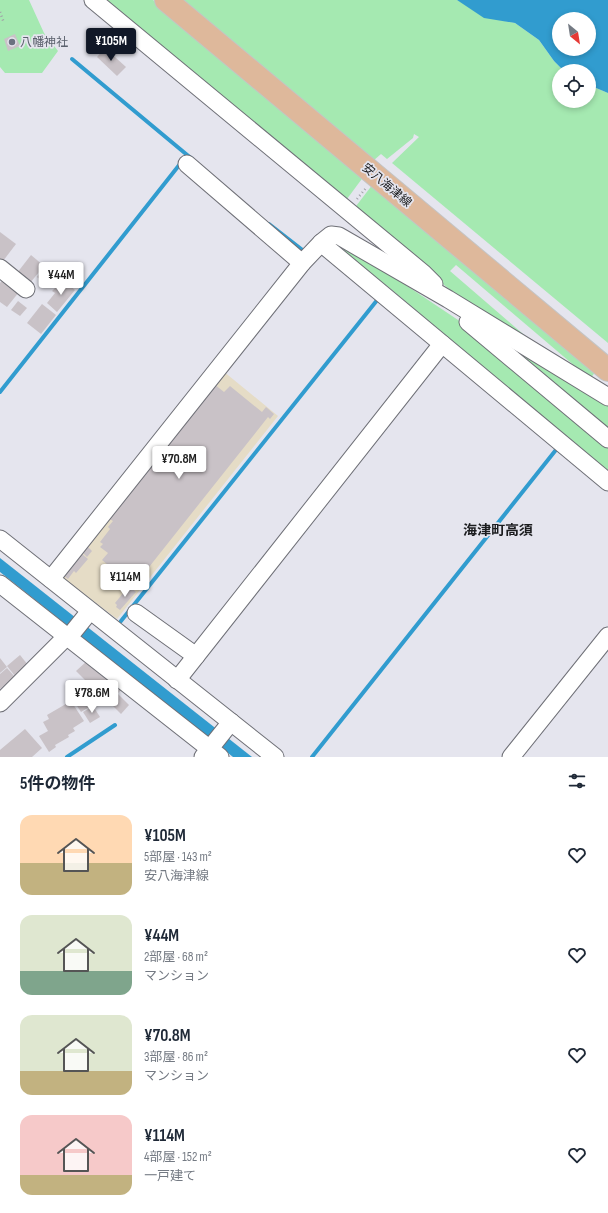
<!DOCTYPE html>
<html lang="ja">
<head>
<meta charset="utf-8">
<style>
	body { margin:0; font-family:"Sofia Sans Condensed","Noto Sans JP",sans-serif; background:#f6f6f7; color:#1f2937; height:100vh; display:flex; flex-direction:column; font-size:15px; white-space:nowrap }
	* { box-sizing:border-box; margin:0 }
	p { font-size:13px; color:#747a83 }
	.icon { flex:none; width:22px; height:22px; fill:none; stroke:currentColor; stroke-width:2; stroke-linecap:round; stroke-linejoin:round }
	.map { position:relative; height:757px; overflow:hidden }
	.panel { display:flex; flex-direction:column; background:#fff; flex:1 }
	.panel>* { flex:none }
	.needle { width:26px; rotate:150deg }
	.tools { position:absolute; left:552px; top:12px; display:grid; gap:8px }
	.tools a { display:grid; place-items:center; width:44px; height:44px; border-radius:50%; background:#fff; box-shadow:0 2px 6px #0003; font-size:20px }
	.price { position:absolute; translate:-50% -34px; padding:0 9px; border-radius:4px; background:#fff; color:#222; font-size:13px; line-height:26px; filter:drop-shadow(0 1px 2px #0008) }
	.price::after { content:''; position:absolute; left:50%; top:24px; width:12px; height:9px; margin-left:-6px; background:inherit; clip-path:polygon(0 0,100% 0,50% 100%) }
	.price.on { background:#111827; color:#fff }
	ul { padding:0; list-style:none }
	li { display:flex; align-items:center; gap:12px; height:100px; padding:0 20px }
	li span { display:grid; place-items:center; flex:none; width:112px; height:80px; border-radius:12px; color:#555 }
	li>.icon { margin-inline-start:auto }
	span .icon { width:48px; height:48px; fill:#fffc; stroke-width:1 }
	li b { font-size:17px }
	h2 { display:flex; justify-content:space-between; align-items:center; height:48px; padding:0 20px; font-size:17px }
	.map>svg:first-child { display:block }
</style>
</head>
<body>
<div class="map">
<svg width="608" height="757" viewBox="0 0 608 757">
	<rect width="100%" height="100%" fill="#e5e5ee"/>
	<polygon fill="#e5dcc6" points="223,371 278,416 117,619 64,579 63,574"/>
	<g fill="#a5e9b1">
		<polygon points="0,0 29,0 44,33 58,51 42,73 5,73 0,67"/>
		<polygon points="100,0 153,0 364,176 344,203"/>
		<polygon points="181,0 457,0 500,20 515,23 539,40 554,61 564,71 559,71 559,101 589,101 589,85 608,93 608,343 392,163 419,137 414,134 413,138 387,159 381,154 373,161"/>
		<polygon points="373,184 596,371 590,379 456,265 450,271 552,359 477,312 353,210"/>
		<polygon points="346,245 464,324 608,444 608,472 386,285 382,287 341,252"/>
		<polygon points="465,314 591,397 608,404 608,433"/>
	</g>
	<g fill="#319ccf" fill-rule="evenodd">
		<path d="M457,0H608V93L589,85V71H564L554,61L539,40L515,23L484,18ZM559,19H589V49H559Z"/>
		<polygon points="0,558 252,757 233,757 0,572"/>
	</g>
	<g fill="none" stroke-linecap="round" stroke-linejoin="round">
		<g stroke="#319ccf" stroke-width="4">
			<polyline points="72,59 192,159"/>
			<polyline points="269,224 305,252"/>
			<polyline points="0,392 180,164"/>
			<polyline points="121,621 378,299"/>
			<polyline points="67,757 115,725"/>
			<polyline points="312,757 559,446"/>
		</g>
	</g>
	<g fill="#c9c2c7">
		<polygon points="15,34 20,46 8,51 4,39"/>
		<polygon points="105,48 126,67 117,76 97,57"/>
		<polygon points="0,232 16,244 3,261 0,259"/>
		<polygon points="31,255 44,266 30,283 17,273"/>
		<polygon points="45,267 53,273 45,283 37,277"/>
		<polygon points="3,279 19,292 7,307 0,302 0,283"/>
		<polygon points="63,280 75,290 57,312 47,303 55,293 52,291"/>
		<polygon points="18,301 27,308 20,316 11,310"/>
		<polygon points="42,304 56,315 41,334 27,323"/>
		<polygon points="214,384 224,392 230,386 262,412 266,407 274,414 270,419 268,417 134,586 102,560 108,553 100,547 103,544 100,542 110,529 108,527 113,521 108,518"/>
		<polygon points="87,546 92,551 87,557 82,552"/>
		<polygon points="81,553 88,559 76,573 74,571 68,579 63,575"/>
		<polygon points="129,586 136,592 120,610 116,607 117,605 115,603"/>
		<polygon points="20,655 28,665 15,676 7,666"/>
		<polygon points="0,658 7,667 0,673"/>
		<polygon points="87,661 102,675 106,671 123,688 108,703 76,671"/>
		<polygon points="7,668 15,677 0,689 0,674"/>
		<polygon points="79,685 91,706 81,712 68,692"/>
		<polygon points="118,694 129,705 121,714 109,702"/>
		<polygon points="71,701 84,721 73,728 75,731 68,735 69,737 55,745 56,747 49,752 39,736 48,731 43,722 49,719 47,715"/>
		<polygon points="93,706 100,717 90,723 83,712"/>
		<polygon points="25,729 42,748 32,757 0,757 0,750"/>
	</g>
	<g fill="none" stroke-linecap="round" stroke-linejoin="round">
		<g stroke="#6f7077" stroke-width="19">
			<g id="minor">
				<polyline points="93,0 423,273 434,284"/>
				<polyline points="187,164 302,263"/>
				<polyline points="321,243 608,482"/>
				<polyline points="0,268 26,289"/>
				<polyline points="468,322 608,439"/>
				<polyline points="0,539 275,757"/>
				<polyline points="51,579 302,263 321,243 331,235 339,236 448,299 608,397"/>
				<polyline points="0,584 220,757"/>
				<polyline points="136,613 196,656"/>
				<polyline points="69,637 90,611"/>
				<polyline points="177,680 442,344"/>
				<polyline points="0,703 67,636"/>
				<polyline points="203,757 231,722"/>
				<polyline points="511,757 608,636"/>
			</g>
		</g>
		<g stroke="#c4c4c4" stroke-width="24">
			<polyline id="major" points="166,0 608,370"/>
		</g>
		<g stroke="#a0a1a7" stroke-width="2.5" stroke-dasharray="1 3" stroke-linecap="butt">
			<polyline points="0,12 4,23"/>
			<polyline points="357,199 366,188"/>
		</g>
		<use href="#minor" stroke="#fff" stroke-width="17"/>
		<use href="#major" stroke="#deb89b" stroke-width="22"/>
	</g>
	<circle fill="#6b7280" stroke="#e5e5ee" stroke-width="1.5" cx="12" cy="42" r="4"/>
	<g text-anchor="middle" stroke-width="3.5" stroke-linejoin="round" paint-order="stroke">
		<g font-size="12" fill="#5b616d" stroke="#e5e5ee" text-anchor="start">
			<text x="20" y="46">八幡神社</text>
		</g>
		<g font-size="12" fill="#1b1c1e" stroke="#e5e5ee">
			<text transform="translate(387 185) rotate(40)" y="4">安八海津線</text>
		</g>
		<g font-size="14" font-weight="bold" fill="#1b1c1e" stroke="#e5e5ee">
			<text x="498" y="535">海津町高須</text>
		</g>
	</g>
</svg>
<div class="tools">
<a><svg class="needle" viewBox="-14 -14 28 28"><path d="M0-13l5 13h-10z" fill="#e53935"/><path d="M0 13l5-13h-10z" fill="#747a83"/></svg></a>
<a><svg class="icon" aria-label="locate" viewBox="0 0 24 24"><circle cx="12" cy="12" r="6"/><path d="M12 2v4M12 18v4M2 12h4M18 12h4"/></svg></a>
</div>
<b class="price on" style="left:111px;top:62px">¥105M</b>
<b class="price" style="left:61px;top:296px">¥44M</b>
<b class="price" style="left:179px;top:480px">¥70.8M</b>
<b class="price" style="left:125px;top:598px">¥114M</b>
<b class="price" style="left:92px;top:714px">¥78.6M</b>
</div>
<section class="panel">
<h2>5件の物件<svg class="icon" aria-label="filters" viewBox="0 0 24 24"><path d="M4 7h16M4 17h16"/><circle cx="9" cy="7" r="2"/><circle cx="15" cy="17" r="2"/></svg></h2>
<ul>
<li><span style="background:linear-gradient(#ffd9b3 60%,#c2b280 0)"><svg class="icon" aria-label="home" viewBox="0 0 24 24"><path d="M3 11l9-7 9 7M6 9v11h12V9"/></svg></span><div><b>¥105M</b><p>5部屋 · 143 m²</p><p>安八海津線</p></div><svg class="icon" aria-label="heart" viewBox="0 0 24 24"><path d="M12 20l-8-8c-3-5 5-10 8-4 3-6 11-1 8 4z"/></svg></li>
<li><span style="background:linear-gradient(#dfe7d0 70%,#7fa58c 0)"><svg class="icon" aria-label="home" viewBox="0 0 24 24"><path d="M3 11l9-7 9 7M6 9v11h12V9"/></svg></span><div><b>¥44M</b><p>2部屋 · 68 m²</p><p>マンション</p></div><svg class="icon" aria-label="heart" viewBox="0 0 24 24"><path d="M12 20l-8-8c-3-5 5-10 8-4 3-6 11-1 8 4z"/></svg></li>
<li><span style="background:linear-gradient(#dfe7d0 70%,#c2b280 0)"><svg class="icon" aria-label="home" viewBox="0 0 24 24"><path d="M3 11l9-7 9 7M6 9v11h12V9"/></svg></span><div><b>¥70.8M</b><p>3部屋 · 86 m²</p><p>マンション</p></div><svg class="icon" aria-label="heart" viewBox="0 0 24 24"><path d="M12 20l-8-8c-3-5 5-10 8-4 3-6 11-1 8 4z"/></svg></li>
<li><span style="background:linear-gradient(#f6c9c9 75%,#c2b280 0)"><svg class="icon" aria-label="home" viewBox="0 0 24 24"><path d="M3 11l9-7 9 7M6 9v11h12V9"/></svg></span><div><b>¥114M</b><p>4部屋 · 152 m²</p><p>一戸建て</p></div><svg class="icon" aria-label="heart" viewBox="0 0 24 24"><path d="M12 20l-8-8c-3-5 5-10 8-4 3-6 11-1 8 4z"/></svg></li>
</ul>
</section>
</body>
</html>
